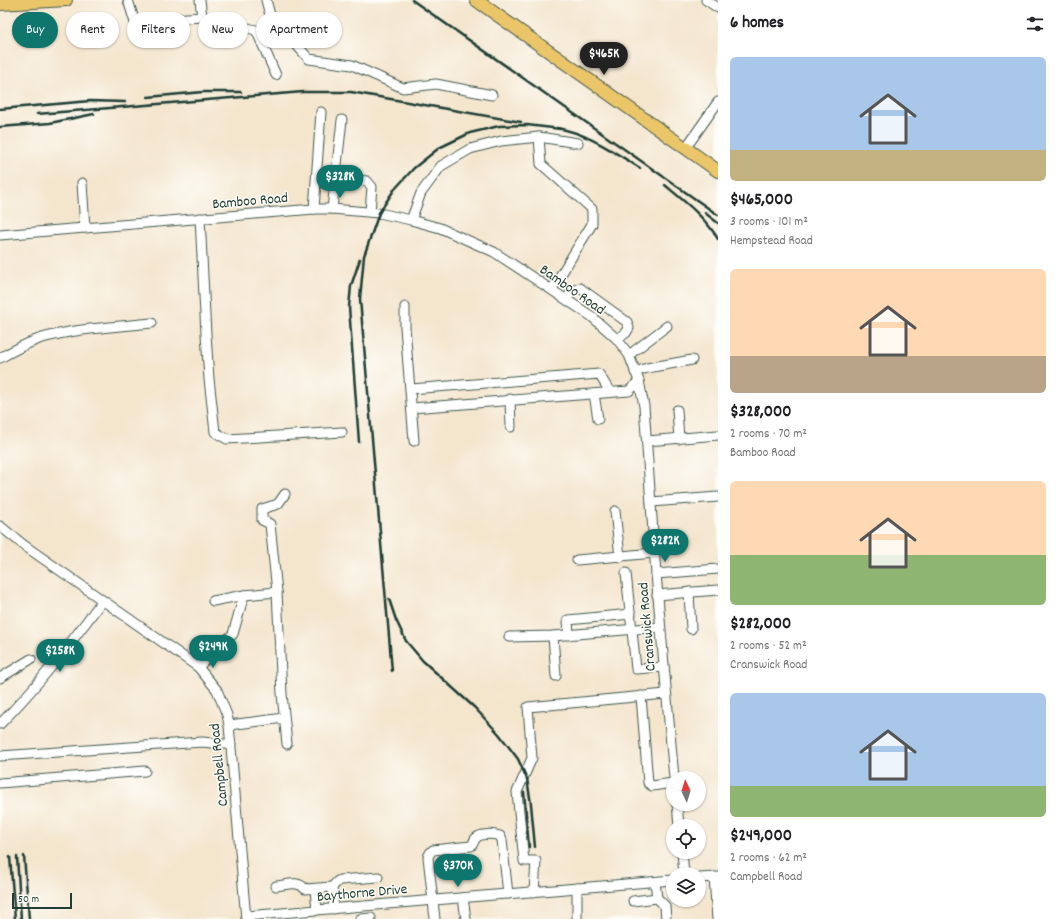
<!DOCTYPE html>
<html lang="en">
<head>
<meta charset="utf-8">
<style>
	body { margin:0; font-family:Dekko,sans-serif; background:#f2f2f2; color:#202124; height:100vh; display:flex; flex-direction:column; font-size:15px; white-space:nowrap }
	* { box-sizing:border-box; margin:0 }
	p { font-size:13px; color:#757577 }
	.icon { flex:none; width:22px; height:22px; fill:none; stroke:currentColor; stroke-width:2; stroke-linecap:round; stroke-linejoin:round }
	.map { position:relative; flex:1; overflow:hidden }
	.side { display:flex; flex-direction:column; background:#fff; width:340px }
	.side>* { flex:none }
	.banner { position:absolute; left:12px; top:12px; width:380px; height:36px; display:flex; gap:8px }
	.needle { width:26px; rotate:356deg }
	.tools { position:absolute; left:666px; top:771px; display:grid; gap:8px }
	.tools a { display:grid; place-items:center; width:40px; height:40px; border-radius:50%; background:#fff; box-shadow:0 1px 3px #0004; font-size:20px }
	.scale { position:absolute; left:12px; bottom:10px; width:60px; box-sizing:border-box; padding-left:4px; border:2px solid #1f3d34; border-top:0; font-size:11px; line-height:14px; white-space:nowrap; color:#1f3d34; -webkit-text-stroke:3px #fdfcf7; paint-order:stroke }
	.price { position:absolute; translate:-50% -34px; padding:0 9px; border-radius:14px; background:#0f766e; color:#fff; font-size:13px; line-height:26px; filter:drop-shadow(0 1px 2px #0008) }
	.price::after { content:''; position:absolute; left:50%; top:24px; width:12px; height:9px; margin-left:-6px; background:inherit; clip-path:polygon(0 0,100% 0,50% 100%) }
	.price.selected { background:#222; color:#fff }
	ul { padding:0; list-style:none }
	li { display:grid; align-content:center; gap:8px; height:212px; padding:0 12px }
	li span { display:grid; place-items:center; height:124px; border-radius:6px; color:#555 }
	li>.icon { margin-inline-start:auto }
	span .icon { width:72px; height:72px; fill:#fffc; stroke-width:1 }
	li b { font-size:17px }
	h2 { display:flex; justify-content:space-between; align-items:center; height:48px; padding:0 12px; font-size:17px }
	.chip { padding:0 14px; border-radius:18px; background:#fff; box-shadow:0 1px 3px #0004; font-size:14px; line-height:36px }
	.chip.selected { background:#0f766e; color:#fff }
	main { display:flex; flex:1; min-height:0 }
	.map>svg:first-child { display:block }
</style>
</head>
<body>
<main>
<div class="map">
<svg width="718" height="919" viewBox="0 0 718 919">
	<rect width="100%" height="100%" fill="#fdfcf7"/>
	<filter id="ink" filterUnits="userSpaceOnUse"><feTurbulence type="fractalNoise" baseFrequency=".025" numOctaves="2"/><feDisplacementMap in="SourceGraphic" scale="8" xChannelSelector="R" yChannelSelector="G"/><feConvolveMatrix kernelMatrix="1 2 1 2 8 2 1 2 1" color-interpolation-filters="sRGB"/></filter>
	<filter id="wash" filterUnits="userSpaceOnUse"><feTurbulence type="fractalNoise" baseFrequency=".012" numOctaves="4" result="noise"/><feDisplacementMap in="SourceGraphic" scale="16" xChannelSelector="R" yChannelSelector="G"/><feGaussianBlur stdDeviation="0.9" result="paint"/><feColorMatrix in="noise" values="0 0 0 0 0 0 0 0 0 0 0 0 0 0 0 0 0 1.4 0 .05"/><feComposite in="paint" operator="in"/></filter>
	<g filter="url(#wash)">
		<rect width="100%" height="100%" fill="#f4e5cd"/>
	</g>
	<g filter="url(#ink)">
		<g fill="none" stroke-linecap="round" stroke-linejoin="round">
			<g stroke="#3f564b" stroke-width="11">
				<g id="minor">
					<polyline points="128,0 137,29 172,19 202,17 256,30 276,75"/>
					<polyline points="200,0 202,17"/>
					<polyline points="266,0 270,15 309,59 352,65 403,88 436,84 492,95"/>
					<polyline points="706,0 718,8"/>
					<polyline points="539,137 541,164 592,209 592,224 552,289"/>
					<polyline points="685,149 718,102"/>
					<polyline points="335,178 367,181 372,187 370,212"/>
					<polyline points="82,183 85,228"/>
					<polyline points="314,209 321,112"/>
					<polyline points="332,209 342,120"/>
					<polyline points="200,218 206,334 209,379 215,432 227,439 342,432"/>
					<polyline points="411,220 421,193 441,166 470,149 501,141 539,137 578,143"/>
					<polyline points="0,235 314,209 332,209 379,213 411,220 440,228 494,252 591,316 617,339 629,355 639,381 644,406 656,574 674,778"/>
					<polyline points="566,299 574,290 580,288 627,322 629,328 626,333 617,339"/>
					<polyline points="405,307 405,327 414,441"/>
					<polyline points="629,355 667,326"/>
					<path d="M0,358C12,351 26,344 39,339C76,328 114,327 152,323"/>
					<polyline points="635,372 647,368 692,360"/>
					<polyline points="411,389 599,374 610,392"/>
					<polyline points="594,394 598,419"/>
					<polyline points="510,399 511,427"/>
					<polyline points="412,408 629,391 639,381"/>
					<polyline points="677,410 679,439"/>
					<polyline points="647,441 718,435"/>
					<polyline points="285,494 278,504 262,509 262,520 270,524 277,592 282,694 287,744"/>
					<polyline points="651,502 718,497"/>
					<polyline points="615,511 620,557"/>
					<polyline points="0,526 25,546 198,667 217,690 227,715 229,725 246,919"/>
					<polyline points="577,560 654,553"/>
					<polyline points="626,573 636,669 664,667"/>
					<polyline points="656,574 718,569"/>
					<polyline points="689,592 691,629"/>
					<polyline points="657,595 718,590"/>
					<polyline points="213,601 244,595 277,592"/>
					<polyline points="569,635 568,620 631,614"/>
					<polyline points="553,636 556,676"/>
					<polyline points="509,637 553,636 660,627"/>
					<polyline points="198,667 233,634 244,595"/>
					<polyline points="0,678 31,659"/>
					<polyline points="641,696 648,783 652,786 673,783"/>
					<path d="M0,724C38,686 70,644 102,601"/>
					<polyline points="229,725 284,718"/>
					<polyline points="0,756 202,742 222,744 231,744"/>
					<polyline points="0,783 145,771"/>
					<polyline points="677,804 679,826"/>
					<polyline points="682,852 684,874"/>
					<polyline points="714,877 717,919"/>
					<polyline points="699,878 718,877"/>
					<polyline points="655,882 657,898 665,906 666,919"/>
					<path d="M276,886C287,885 298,880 305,889L332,887L338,881L340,880L378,877"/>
					<polyline points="332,887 334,909"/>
					<polyline points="315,889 317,910"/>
					<polyline points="534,892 536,861 524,861 517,792 532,758 528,707 666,694"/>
					<polyline points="463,898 466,919"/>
					<polyline points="633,901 657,898"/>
					<polyline points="246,916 673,880"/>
					<polyline points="360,919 371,918"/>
					<path d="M435,919L428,857L430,853L433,850L471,846C474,844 473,841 476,838C481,833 494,834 500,836L502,840L508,894"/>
					<polyline points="577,919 577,888"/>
				</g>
			</g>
			<g stroke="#3f564b" stroke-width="14">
				<g id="major">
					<polyline points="476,0 718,171"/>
					<polyline points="0,4 66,0"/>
				</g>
			</g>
			<use href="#minor" stroke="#fff" stroke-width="9"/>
			<use href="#major" stroke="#ebc669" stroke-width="12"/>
			<g stroke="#1f3d34" stroke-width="2.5">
				<polyline points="412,0 718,215"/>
				<polyline points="148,97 203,92 241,92"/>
				<polyline points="0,109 90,101 125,102"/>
				<polyline points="37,114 303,92 351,92 521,122"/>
				<polyline points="0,127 50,123 94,114"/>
				<path d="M557,128C587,133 614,152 640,168"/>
				<path d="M665,185C684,201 705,217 718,239"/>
				<polyline points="705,213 718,223"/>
				<polyline points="359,442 349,307 351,286 360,259"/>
				<polyline points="389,599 396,620 406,641 423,661 475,708 499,734 518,759 527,779 531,804 535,847"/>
				<polyline points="392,671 360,299 364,256 379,213 394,190 414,168 439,148 470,133 499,126 527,125 561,129"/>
				<polyline points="524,792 529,847"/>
				<polyline points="24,856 29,919"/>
				<polyline points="10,857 15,919"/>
				<polyline points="17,857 21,919"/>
			</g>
		</g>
	</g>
	<g text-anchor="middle" stroke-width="3" stroke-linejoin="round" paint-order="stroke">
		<g font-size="15" fill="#1f3d34" stroke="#fdfcf7">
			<text transform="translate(250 200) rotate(-5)" y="5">Bamboo Road</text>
			<text transform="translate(573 289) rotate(35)" y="5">Bamboo Road</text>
			<text transform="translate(646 627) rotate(-95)" y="5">Cranswick Road</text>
			<text transform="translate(218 765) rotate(-96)" y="5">Campbell Road</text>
			<text transform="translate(362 892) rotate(-5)" y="5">Baythorne Drive</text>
		</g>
	</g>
</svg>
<div class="tools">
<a><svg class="needle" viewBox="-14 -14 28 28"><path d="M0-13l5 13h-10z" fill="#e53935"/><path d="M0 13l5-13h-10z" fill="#757577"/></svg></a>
<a><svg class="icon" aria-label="locate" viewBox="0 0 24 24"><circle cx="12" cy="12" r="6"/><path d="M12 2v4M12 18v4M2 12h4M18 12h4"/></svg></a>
<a><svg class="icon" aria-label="layers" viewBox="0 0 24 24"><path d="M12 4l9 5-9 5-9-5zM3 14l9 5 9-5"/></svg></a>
</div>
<div class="scale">50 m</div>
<b class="price selected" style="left:604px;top:76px">$465K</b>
<b class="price" style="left:340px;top:199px">$328K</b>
<b class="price" style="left:665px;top:563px">$282K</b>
<b class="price" style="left:213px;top:669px">$249K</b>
<b class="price" style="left:60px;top:673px">$258K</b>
<b class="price" style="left:458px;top:888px">$370K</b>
<div class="banner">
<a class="chip selected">Buy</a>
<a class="chip">Rent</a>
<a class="chip">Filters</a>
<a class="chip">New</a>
<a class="chip">Apartment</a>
</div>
</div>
<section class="side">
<h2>6 homes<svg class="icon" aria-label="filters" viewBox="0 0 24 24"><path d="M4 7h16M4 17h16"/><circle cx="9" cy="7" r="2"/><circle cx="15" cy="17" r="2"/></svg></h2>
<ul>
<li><span style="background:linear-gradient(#a9c7e8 75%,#c2b280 0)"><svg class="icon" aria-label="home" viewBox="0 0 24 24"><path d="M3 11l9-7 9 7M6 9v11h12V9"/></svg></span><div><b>$465,000</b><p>3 rooms · 101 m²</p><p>Hempstead Road</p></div></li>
<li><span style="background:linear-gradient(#ffd9b3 70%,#b9a48a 0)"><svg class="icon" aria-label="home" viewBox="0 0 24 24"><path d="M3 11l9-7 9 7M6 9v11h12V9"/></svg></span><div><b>$328,000</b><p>2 rooms · 70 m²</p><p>Bamboo Road</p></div></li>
<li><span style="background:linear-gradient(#ffd9b3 60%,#8fb573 0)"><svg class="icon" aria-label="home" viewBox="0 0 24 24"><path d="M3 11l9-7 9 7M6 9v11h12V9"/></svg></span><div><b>$282,000</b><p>2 rooms · 52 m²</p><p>Cranswick Road</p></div></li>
<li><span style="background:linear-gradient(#a9c7e8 75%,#8fb573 0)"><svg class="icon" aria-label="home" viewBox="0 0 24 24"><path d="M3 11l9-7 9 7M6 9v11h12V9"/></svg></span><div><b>$249,000</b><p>2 rooms · 62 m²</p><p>Campbell Road</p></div></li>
</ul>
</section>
</main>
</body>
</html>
